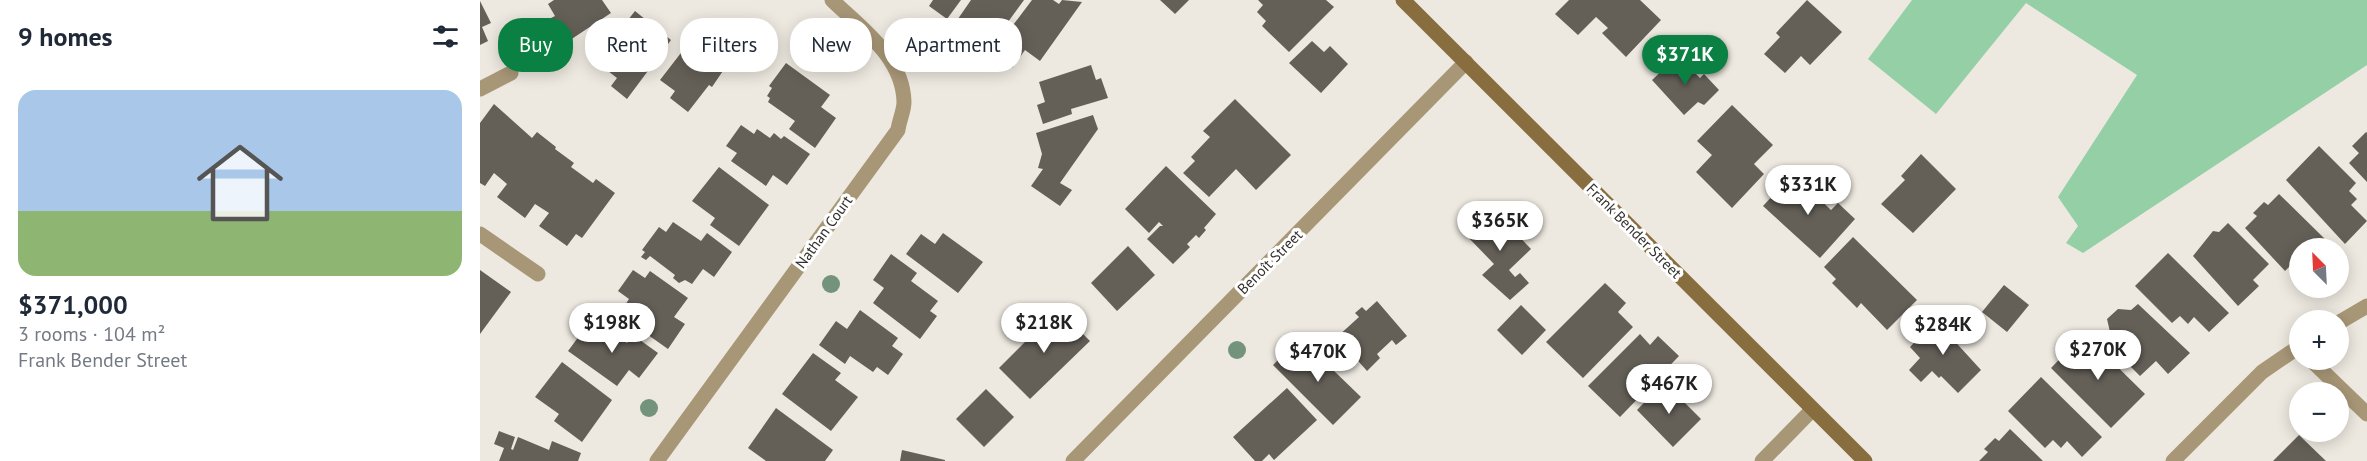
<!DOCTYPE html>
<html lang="en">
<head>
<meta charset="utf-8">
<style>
	body { margin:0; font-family:"PT Sans",sans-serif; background:#f2f2f3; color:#1f2937; height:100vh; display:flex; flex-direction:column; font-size:22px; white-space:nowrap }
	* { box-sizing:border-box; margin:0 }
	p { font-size:20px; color:#747a83 }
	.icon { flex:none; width:33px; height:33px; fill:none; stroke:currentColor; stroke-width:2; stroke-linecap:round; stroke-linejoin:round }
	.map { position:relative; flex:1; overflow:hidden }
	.panel { display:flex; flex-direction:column; background:#fff; width:480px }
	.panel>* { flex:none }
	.hud { position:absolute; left:18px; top:18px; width:570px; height:54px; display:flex; gap:12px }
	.needle { width:39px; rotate:336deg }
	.buttons { position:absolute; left:1809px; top:238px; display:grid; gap:12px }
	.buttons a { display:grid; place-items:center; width:60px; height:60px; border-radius:50%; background:#fff; box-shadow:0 3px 15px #0003; font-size:30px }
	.price { position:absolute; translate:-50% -51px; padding:0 14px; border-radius:21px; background:#fff; color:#222; font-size:20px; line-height:39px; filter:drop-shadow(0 2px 3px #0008) }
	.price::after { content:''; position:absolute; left:50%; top:36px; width:18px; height:14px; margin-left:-9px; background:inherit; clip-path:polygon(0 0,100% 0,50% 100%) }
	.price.active { background:#0b8043; color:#fff }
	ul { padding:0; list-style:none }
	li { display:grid; align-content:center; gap:12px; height:318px; padding:0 18px }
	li+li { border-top:2px solid #e0e1e3 }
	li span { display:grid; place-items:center; height:186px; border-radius:18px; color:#555 }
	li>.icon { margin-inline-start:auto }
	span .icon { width:108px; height:108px; fill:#fffc; stroke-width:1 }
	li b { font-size:26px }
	h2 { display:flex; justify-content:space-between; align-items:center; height:72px; padding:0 18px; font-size:26px }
	.pill { padding:0 21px; border-radius:24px; background:#fff; box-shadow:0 3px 15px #0003; font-size:21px; line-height:54px }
	.pill.active { background:#0b8043; color:#fff }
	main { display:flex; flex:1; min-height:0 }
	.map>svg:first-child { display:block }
</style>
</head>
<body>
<main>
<section class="panel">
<h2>9 homes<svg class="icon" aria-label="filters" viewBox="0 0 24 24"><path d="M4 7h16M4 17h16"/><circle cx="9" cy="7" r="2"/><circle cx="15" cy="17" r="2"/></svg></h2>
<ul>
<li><span style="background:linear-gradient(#a9c7e8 65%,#8fb573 0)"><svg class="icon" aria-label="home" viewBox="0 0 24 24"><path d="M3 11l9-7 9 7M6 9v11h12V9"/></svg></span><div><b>$371,000</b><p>3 rooms · 104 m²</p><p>Frank Bender Street</p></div></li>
</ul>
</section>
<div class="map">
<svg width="1887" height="461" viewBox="0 0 1887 461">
	<rect width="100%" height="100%" fill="#ede9e0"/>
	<polygon fill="#94cfa6" points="1432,0 1887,0 1887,65 1603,253 1586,243 1598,226 1578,197 1657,75 1546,3 1456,114 1388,59"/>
	<g fill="#646058">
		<polygon points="74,0 122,0 131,13 84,44 69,19 75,16 68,4"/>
		<polygon points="453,0 481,0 467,19 449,6"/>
		<polygon points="491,0 544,0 517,37 503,27 491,44 471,29"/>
		<polygon points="552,0 573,0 579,4 582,0 602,2 560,61 545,50 532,68 512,53"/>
		<polygon points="680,0 709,0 695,14"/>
		<polygon points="778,0 846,0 854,7 809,52 782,26 786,21 777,12 783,5"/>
		<polygon points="1089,0 1160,0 1181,20 1146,57 1122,33 1128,28 1116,17 1098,35 1075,14"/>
		<polygon points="1327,0 1362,32 1330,65 1321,56 1305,73 1284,54 1300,37 1296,33"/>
		<polygon points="0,1 11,23 2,27 8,41 0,45"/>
		<polygon points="155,11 191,40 147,99 131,86 137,78 119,64 137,42 133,39"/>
		<polygon points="214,36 249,62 232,87 229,85 208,112 190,98 195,91 180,80"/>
		<polygon points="832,41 844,52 850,46 868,64 841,93 809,63"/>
		<polygon points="1198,56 1220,78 1224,74 1239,90 1224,105 1218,102 1204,115 1172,80"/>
		<polygon points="306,63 350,95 341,107 356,118 335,148 309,129 315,121 288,102 290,98 287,96 292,88 289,86"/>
		<polygon points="611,65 616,80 621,78 628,98 591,109 592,114 563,124 557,105 565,102 559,82"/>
		<polygon points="755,99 811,155 776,190 756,169 729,197 703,173 715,161 711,157 730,137 723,131"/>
		<polygon points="14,104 52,138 57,132 76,147 75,149 94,163 91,167 113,183 116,179 135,193 102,238 96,234 87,246 59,226 69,213 55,204 45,218 17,197 27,184 14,173 5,186 0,183 0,123"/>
		<polygon points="1252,105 1293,145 1274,164 1284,174 1252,208 1216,172 1232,155 1217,141"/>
		<polygon points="613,115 618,129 580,183 592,190 580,206 551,186 563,169 558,168 562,154 556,133"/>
		<polygon points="261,125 274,134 277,129 290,138 294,133 301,139 304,136 330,154 307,185 293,175 286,186 251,161 257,153 246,146"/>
		<polygon points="1886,132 1887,133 1887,182 1869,163 1879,153 1872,146"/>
		<polygon points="1839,146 1876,183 1869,191 1877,199 1871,205 1887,221 1865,244 1806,180"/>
		<polygon points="1441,154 1476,189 1433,233 1401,204 1425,180 1421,176"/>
		<polygon points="686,166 736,214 724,228 726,230 719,238 716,235 707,244 710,247 693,264 667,239 680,226 683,226 679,222 669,233 645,209"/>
		<polygon points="239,167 289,205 259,246 230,225 235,218 212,201"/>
		<polygon points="1313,174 1351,210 1358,203 1375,219 1340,258 1283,206"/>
		<polygon points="1799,194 1847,241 1838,249 1820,249 1820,256 1805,271 1765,228 1777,216 1773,213 1784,202 1788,205"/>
		<polygon points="1012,208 1051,249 1029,270 1035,277 1040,273 1049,283 1030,300 1002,275 1014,264 985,234"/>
		<polygon points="193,222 221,241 227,233 252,252 234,277 223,269 212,284 205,280 199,283 193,278 195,275 170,256 166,260 161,257 165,252 162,250 179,227 186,232"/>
		<polygon points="1748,223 1789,264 1773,280 1779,286 1758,306 1713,256 1733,231 1739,232"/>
		<polygon points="463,233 503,262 478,293 426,254 441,234 455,244"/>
		<polygon points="1373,237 1437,300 1407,330 1381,303 1377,308 1352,283 1356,279 1344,267"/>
		<polygon points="648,246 675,275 637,311 611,283"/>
		<polygon points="1688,253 1749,313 1729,332 1714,317 1708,324 1700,316 1692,323 1655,286"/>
		<polygon points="411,254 437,273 431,281 458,301 450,311 457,316 440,339 393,303 404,288 393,280"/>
		<polygon points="0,270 31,292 0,334"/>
		<polygon points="153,270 165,278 170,271 208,298 194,317 205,324 188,349 161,330 167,321 145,305 149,299 138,291"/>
		<polygon points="1125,283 1146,303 1138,312 1153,327 1103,378 1066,342"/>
		<polygon points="1524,285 1549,305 1527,332 1502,312"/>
		<polygon points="897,301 927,336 916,345 912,340 897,354 900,358 887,371 857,337 879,317 875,313 882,307 886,311"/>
		<polygon points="1658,304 1710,353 1688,374 1676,361 1660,376 1623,339 1630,332 1627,319 1638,309 1651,310"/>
		<polygon points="1041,305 1066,330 1042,355 1017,330"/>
		<polygon points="578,309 610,341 550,399 519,368"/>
		<polygon points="380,310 418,338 412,346 423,354 408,375 397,367 393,372 370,356 365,364 339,345 356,321 367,329"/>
		<polygon points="1466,315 1478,326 1469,335 1501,370 1478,393 1461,376 1459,378 1452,371 1441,382 1429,370 1440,358 1430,347 1455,321 1458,324"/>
		<polygon points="120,323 147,343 153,335 178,353 159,378 149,370 137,386 88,351 105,328 112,333"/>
		<polygon points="1160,334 1170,345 1178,336 1199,356 1140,417 1108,386"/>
		<polygon points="1604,334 1665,394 1631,428 1571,368"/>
		<polygon points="824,342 881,397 853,425 793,365 808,350 812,355"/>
		<polygon points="333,353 361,373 355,380 378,397 351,431 302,394"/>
		<polygon points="82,362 132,400 102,442 74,421 79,414 55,397"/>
		<polygon points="1561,377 1622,437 1602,457 1587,441 1581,448 1573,440 1565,448 1528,411"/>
		<polygon points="1184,382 1221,419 1193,447 1157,410"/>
		<polygon points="807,388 837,420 794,460 789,454 782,461 775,461 753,437"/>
		<polygon points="506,389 534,417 504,447 476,419"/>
		<polygon points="296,408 353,450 345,461 286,461 268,448"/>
		<polygon points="1530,429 1563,461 1499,461 1508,452 1504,449 1515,438 1519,441"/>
		<polygon points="19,431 35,437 31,449 33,450 38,437 69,450 72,441 101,453 98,461 19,461 24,448 14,444"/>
		<polygon points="1819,435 1846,461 1793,461"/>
		<polygon points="422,450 465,460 465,461 420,461"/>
	</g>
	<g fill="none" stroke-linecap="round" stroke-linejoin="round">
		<polyline stroke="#a89777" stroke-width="15" points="0,234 58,274"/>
		<g stroke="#a89777" stroke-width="15">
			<polyline points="0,89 31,73"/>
			<polyline points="1858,323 1887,306"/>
			<polyline points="1831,360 1887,414"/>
			<path d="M177,461L418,130C419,121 424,111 424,102C423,57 382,29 352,0"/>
			<polyline points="593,461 986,62"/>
			<polyline points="1282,461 1332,410"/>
			<polyline points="1693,461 1782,372 1820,346"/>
		</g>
		<polyline stroke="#886e3f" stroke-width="15" points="923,0 1385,461"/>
	</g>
	<g fill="#74937c">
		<circle cx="449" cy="60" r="9"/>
		<circle cx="351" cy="284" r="9"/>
		<circle cx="757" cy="350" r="9"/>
		<circle cx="169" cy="408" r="9"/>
	</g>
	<g text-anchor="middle" stroke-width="6" stroke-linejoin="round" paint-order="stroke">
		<g font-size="15" fill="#34322f" stroke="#fff">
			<text transform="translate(1154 231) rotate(45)" y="5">Frank Bender Street</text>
			<text transform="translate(344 232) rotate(-54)" y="5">Nathan Court</text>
			<text transform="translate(790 262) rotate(-45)" y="5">Benoît Street</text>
		</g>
	</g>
</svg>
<div class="buttons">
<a><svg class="needle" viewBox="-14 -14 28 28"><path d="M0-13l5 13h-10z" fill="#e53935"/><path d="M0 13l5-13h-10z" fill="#747a83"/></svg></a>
<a>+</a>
<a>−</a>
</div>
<b class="price active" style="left:1205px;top:86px">$371K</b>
<b class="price" style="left:1328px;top:216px">$331K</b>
<b class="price" style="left:1020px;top:252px">$365K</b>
<b class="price" style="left:132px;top:354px">$198K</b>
<b class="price" style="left:564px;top:354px">$218K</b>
<b class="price" style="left:1463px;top:356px">$284K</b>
<b class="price" style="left:1618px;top:381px">$270K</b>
<b class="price" style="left:838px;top:383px">$470K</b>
<b class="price" style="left:1189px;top:415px">$467K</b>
<div class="hud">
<a class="pill active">Buy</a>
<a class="pill">Rent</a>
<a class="pill">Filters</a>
<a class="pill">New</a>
<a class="pill">Apartment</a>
</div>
</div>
</main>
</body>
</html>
